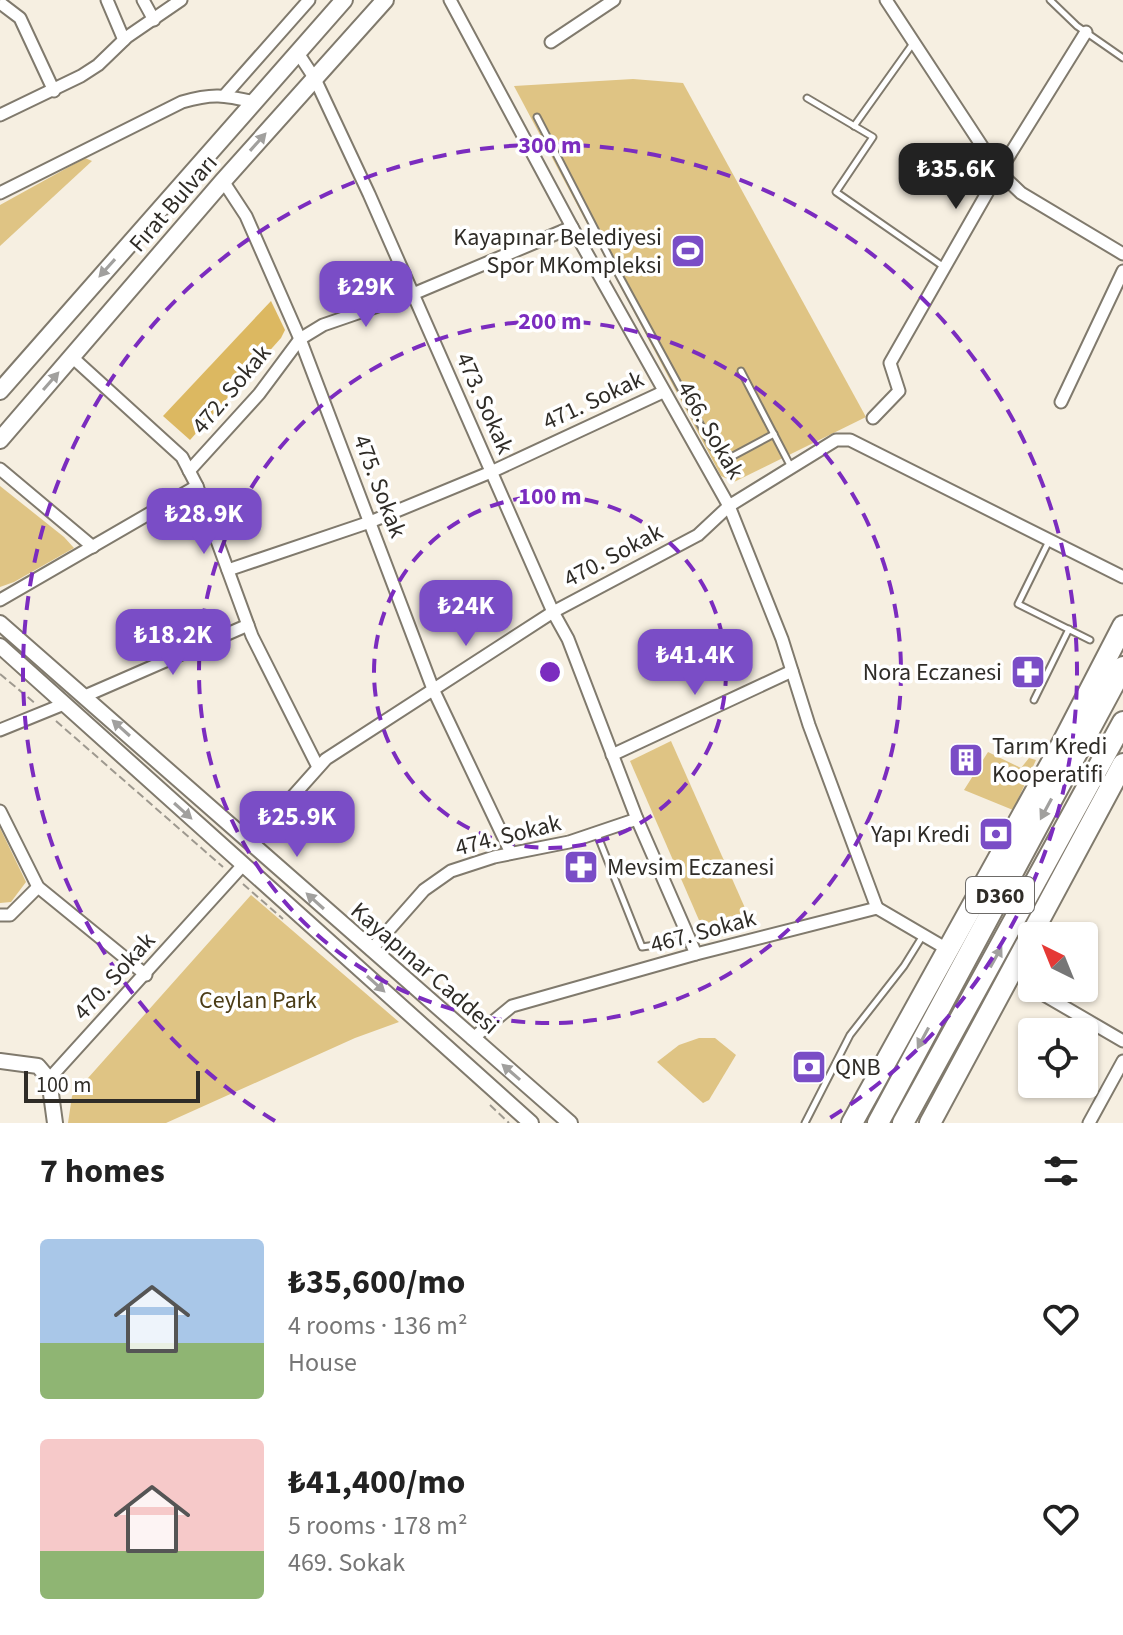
<!DOCTYPE html>
<html lang="en">
<head>
<meta charset="utf-8">
<style>
	body { margin:0; font-family:"Source Sans 3",sans-serif; background:#f6f6f6; color:#222; height:100vh; display:flex; flex-direction:column; font-size:30px; white-space:nowrap }
	* { box-sizing:border-box; margin:0 }
	p { font-size:26px; color:#767676 }
	.icon { flex:none; width:44px; height:44px; fill:none; stroke:currentColor; stroke-width:2; stroke-linecap:round; stroke-linejoin:round }
	.map { position:relative; height:1123px; overflow:hidden }
	.drawer { display:flex; flex-direction:column; background:#fff; flex:1 }
	.drawer>* { flex:none }
	.needle { width:52px; rotate:317deg }
	.buttons { position:absolute; left:1018px; top:922px; display:grid; gap:16px }
	.buttons a { display:grid; place-items:center; width:80px; height:80px; border-radius:8px; background:#fff; box-shadow:0 2px 6px #0004; font-size:40px }
	.scale { position:absolute; left:24px; bottom:20px; width:176px; box-sizing:border-box; padding-left:8px; border:4px solid #2f2c27; border-top:0; font-size:22px; line-height:28px; white-space:nowrap; color:#2f2c27; -webkit-text-stroke:6px #fff; paint-order:stroke }
	.price { position:absolute; translate:-50% -68px; padding:0 18px; border-radius:16px; background:#7a4dc6; color:#fff; font-size:26px; line-height:52px; filter:drop-shadow(0 2px 4px #0008) }
	.price::after { content:''; position:absolute; left:50%; top:48px; width:24px; height:18px; margin-left:-12px; background:inherit; clip-path:polygon(0 0,100% 0,50% 100%) }
	.price.selected { background:#222; color:#fff }
	ul { padding:0; list-style:none }
	li { display:flex; align-items:center; gap:24px; height:200px; padding:0 40px }
	li span { display:grid; place-items:center; flex:none; width:224px; height:160px; border-radius:8px; color:#555 }
	li>.icon { margin-inline-start:auto }
	span .icon { width:96px; height:96px; fill:#fffc; stroke-width:1 }
	li b { font-size:34px }
	h2 { display:flex; justify-content:space-between; align-items:center; height:96px; padding:0 40px; font-size:34px }
	.map>svg:first-child { display:block }
</style>
</head>
<body>
<div class="map">
<svg width="1123" height="1123" viewBox="0 0 1123 1123">
	<rect width="100%" height="100%" fill="#f6efe1"/>
	<g fill="#dfc484">
		<polygon points="633,79 683,83 866,417 734,482 721,476 514,86"/>
		<polygon points="85,158 92,161 0,246 0,205"/>
		<polygon points="0,486 64,537 74,548 14,582 0,587"/>
		<polygon points="671,741 753,926 715,939 705,934 630,761"/>
		<polygon points="988,752 1021,768 1029,758 1036,760 1013,810 964,790"/>
		<polygon points="0,828 26,882 11,902 0,903"/>
		<polygon points="251,895 399,1022 355,1038 166,1123 68,1123 72,1096"/>
		<polygon points="699,1038 715,1038 736,1055 709,1100 703,1103 657,1062 679,1045"/>
	</g>
	<polygon fill="#dcb861" points="271,301 285,330 281,338 190,440 163,416"/>
	<g fill="none" stroke-linecap="round" stroke-linejoin="round">
		<g stroke="#807a6d" stroke-width="9">
			<g id="lane">
				<polyline points="1050,0 1077,26 1123,58"/>
				<polyline points="807,98 873,137 836,192 944,267"/>
				<polyline points="537,117 615,268 712,446 721,455 733,456 774,434"/>
				<polyline points="854,126 914,42"/>
				<polyline points="741,371 791,467"/>
				<polyline points="1049,541 1018,604 1090,640"/>
				<polyline points="1034,700 1069,629"/>
				<polyline points="597,834 642,947 689,940"/>
				<polyline points="805,1123 850,1035 904,966 922,937"/>
			</g>
		</g>
		<g stroke="#807a6d" stroke-width="15">
			<g id="street">
				<polyline points="107,0 124,40"/>
				<polyline points="143,0 154,20"/>
				<polyline points="450,0 572,227 729,506 782,639 809,725 877,908"/>
				<polyline points="886,0 999,172 1021,193 1123,254"/>
				<polyline points="3,5 20,18 54,91"/>
				<polyline points="551,42 614,0"/>
				<polyline points="298,53 315,79 369,194 553,612 568,639 637,819 696,954"/>
				<polyline points="225,95 309,0"/>
				<polyline points="0,115 81,76 98,65 127,37 181,0"/>
				<polyline points="223,181 246,216 300,339 433,689 511,853"/>
				<path d="M0,193L182,102C213,93 223,95 255,102"/>
				<polyline points="72,357 182,457 197,486 252,636 318,767"/>
				<polyline points="1061,402 1123,271"/>
				<polyline points="873,418 899,391 890,363 999,172 1086,32"/>
				<polyline points="0,469 93,547"/>
				<polyline points="189,471 259,394 300,339 323,325 413,294 572,227"/>
				<polyline points="228,570 370,522 491,472 663,392"/>
				<polyline points="0,600 197,486"/>
				<polyline points="85,696 248,625"/>
				<polyline points="0,730 64,704"/>
				<polyline points="612,755 792,671"/>
				<polyline points="0,811 38,887 146,975"/>
				<polyline points="251,843 326,759 553,612 698,535 729,506 836,440 850,440 1123,577"/>
				<polyline points="0,915 10,915 38,887"/>
				<polyline points="371,950 424,890 451,871 494,857 569,842 637,819"/>
				<polyline points="1032,988 1123,1041"/>
				<polyline points="472,1039 512,1006 696,954 877,908 947,949"/>
				<polyline points="49,1079 243,865"/>
				<polyline points="1089,1123 1123,1061"/>
			</g>
		</g>
		<g stroke="#807a6d" stroke-width="18">
			<g id="secondary">
				<polyline points="0,623 570,1123"/>
				<polyline points="0,646 531,1123"/>
				<polyline points="0,1061 38,1066 49,1079 55,1123"/>
			</g>
		</g>
		<g stroke="#807a6d" stroke-width="20">
			<g id="primary">
				<polyline points="0,391 344,0"/>
				<polyline points="0,440 223,181 385,0"/>
			</g>
		</g>
		<g stroke="#807a6d" stroke-width="24">
			<g id="highway">
				<polyline points="852,1123 1063,742 1123,626"/>
				<polyline points="878,1123 1123,667"/>
				<polyline points="903,1123 1123,722"/>
				<polyline points="930,1123 1123,764"/>
			</g>
		</g>
		<g stroke="#9e998f" stroke-width="2" stroke-dasharray="8 4" stroke-linecap="butt">
			<polyline points="0,674 36,704"/>
			<polyline points="56,721 223,867"/>
			<polyline points="243,884 283,919"/>
			<polyline points="490,1105 509,1123"/>
		</g>
		<use href="#lane" stroke="#fff" stroke-width="5"/>
		<use href="#street" stroke="#fff" stroke-width="11"/>
		<use href="#secondary" stroke="#fff" stroke-width="14"/>
		<use href="#primary" stroke="#fff" stroke-width="16"/>
		<use href="#highway" stroke="#fff" stroke-width="20"/>
	</g>
	<defs><path id="oneway-solid" d="M-6-.8H1V-3.2L6.5 0L1 3.2V.8H-6Z" transform="scale(2)"/></defs>
	<g fill="#a1a09e">
		<use href="#oneway-solid" transform="translate(258 142) rotate(-48)"/>
		<use href="#oneway-solid" transform="translate(107 268) rotate(132)"/>
		<use href="#oneway-solid" transform="translate(51 381) rotate(-49)"/>
		<use href="#oneway-solid" transform="translate(121 728) rotate(-138)"/>
		<use href="#oneway-solid" transform="translate(1046 809) rotate(118)"/>
		<use href="#oneway-solid" transform="translate(183 811) rotate(42)"/>
		<use href="#oneway-solid" transform="translate(315 901) rotate(-138)"/>
		<use href="#oneway-solid" transform="translate(996 957) rotate(-61)"/>
		<use href="#oneway-solid" transform="translate(376 984) rotate(42)"/>
		<use href="#oneway-solid" transform="translate(923 1038) rotate(118)"/>
		<use href="#oneway-solid" transform="translate(511 1072) rotate(-139)"/>
	</g>
	<g fill="none" stroke="#7b2cbf" stroke-width="4" stroke-dasharray="14 10">
		<circle cx="550" cy="672" r="176"/>
		<circle cx="550" cy="672" r="351"/>
		<path d="M275 1121A527 527 0 1 1 825 1121"/>
	</g>
	<defs>
		<g id="stadium-square" transform="scale(1.8)"><rect x="-9" y="-9" width="18" height="18" rx="4" fill="#7a4dc6" stroke="#fff"/><path d="M0-5a6.5 5 0 1 0 0 10a6.5 5 0 1 0 0-10ZM-3.5-1.8h7v3.6h-7Z" fill="#fff"/></g>
		<g id="pharmacy-square" transform="scale(1.8)"><rect x="-9" y="-9" width="18" height="18" rx="4" fill="#7a4dc6" stroke="#fff"/><path d="M-2-6h4v4h4v4h-4v4h-4v-4h-4v-4h4Z" fill="#fff"/></g>
		<g id="building-square" transform="scale(1.8)"><rect x="-9" y="-9" width="18" height="18" rx="4" fill="#7a4dc6" stroke="#fff"/><path d="M-4-6H4V6H1V3H-1V6H-4ZM-2.5-4.3h1.7v1.8h-1.7ZM.8-4.3h1.7v1.8H.8ZM-2.5-1h1.7V.8h-1.7ZM.8-1h1.7V.8H.8Z" fill="#fff"/></g>
		<g id="bank-square" transform="scale(1.8)"><rect x="-9" y="-9" width="18" height="18" rx="4" fill="#7a4dc6" stroke="#fff"/><path d="M-6-4H6V4H-6ZM0-2.3a2.3 2.3 0 1 0 0 4.6a2.3 2.3 0 1 0 0-4.6Z" fill="#fff"/></g>
	</defs>
	<g fill-rule="evenodd">
		<use href="#stadium-square" x="688" y="251"/>
		<use href="#pharmacy-square" x="1028" y="672"/>
		<use href="#building-square" x="966" y="760"/>
		<use href="#bank-square" x="996" y="834"/>
		<use href="#pharmacy-square" x="581" y="867"/>
		<use href="#bank-square" x="809" y="1067"/>
	</g>
	<g text-anchor="middle" stroke-width="7" stroke-linejoin="round" paint-order="stroke">
		<rect fill="#fff" stroke="#6d6b68" stroke-width="2" x="966" y="877" width="68" height="36" rx="6"/>
		<g font-size="22" font-weight="bold" fill="#2f2c27">
			<text x="1000" y="903">D360</text>
		</g>
		<g font-size="24" fill="#2f2c27" stroke="#fff">
			<text transform="translate(173 203) rotate(-49)" y="8">Fırat Bulvarı</text>
			<text transform="translate(231 389) rotate(-50)" y="8">472. Sokak</text>
			<text transform="translate(593 400) rotate(-25)" y="8">471. Sokak</text>
			<text transform="translate(485 403) rotate(66)" y="8">473. Sokak</text>
			<text transform="translate(711 430) rotate(60)" y="8">466. Sokak</text>
			<text transform="translate(380 486) rotate(69)" y="8">475. Sokak</text>
			<text transform="translate(613 555) rotate(-28)" y="8">470. Sokak</text>
			<text transform="translate(508 835) rotate(-14)" y="8">474. Sokak</text>
			<text transform="translate(703 931) rotate(-15)" y="8">467. Sokak</text>
			<text transform="translate(425 968) rotate(41)" y="8">Kayapınar Caddesi</text>
			<text transform="translate(114 976) rotate(-48)" y="8">470. Sokak</text>
		</g>
		<g font-size="24" fill="#2f2c27" stroke="#fff" text-anchor="end">
			<text x="662" y="245">Kayapınar Belediyesi<tspan x="662" dy="28">Spor MKompleksi</tspan></text>
			<text x="1002" y="680">Nora Eczanesi</text>
			<text x="992" y="754" text-anchor="start">Tarım Kredi<tspan x="992" dy="28">Kooperatifi</tspan></text>
			<text x="970" y="842">Yapı Kredi</text>
			<text x="607" y="875" text-anchor="start">Mevsim Eczanesi</text>
			<text x="835" y="1075" text-anchor="start">QNB</text>
		</g>
		<g font-size="24" fill="#4b3c16" stroke="#fff">
			<text x="258" y="1008">Ceylan Park</text>
		</g>
	</g>
	<circle cx="550" cy="672" r="12" fill="#7b2cbf" stroke="#fff" stroke-width="4"/>
	<g font-size="24" text-anchor="middle" font-weight="bold" fill="#7b2cbf" stroke="#fff" stroke-width="7" stroke-linejoin="round" paint-order="stroke">
		<text x="550" y="153">300 m</text>
		<text x="550" y="329">200 m</text>
		<text x="550" y="504">100 m</text>
	</g>
</svg>
<div class="buttons">
<a><svg class="needle" viewBox="-14 -14 28 28"><path d="M0-13l5 13h-10z" fill="#e53935"/><path d="M0 13l5-13h-10z" fill="#767676"/></svg></a>
<a><svg class="icon" aria-label="locate" viewBox="0 0 24 24"><circle cx="12" cy="12" r="6"/><path d="M12 2v4M12 18v4M2 12h4M18 12h4"/></svg></a>
</div>
<div class="scale">100 m</div>
<b class="price selected" style="left:956px;top:211px">₺35.6K</b>
<b class="price" style="left:366px;top:329px">₺29K</b>
<b class="price" style="left:204px;top:556px">₺28.9K</b>
<b class="price" style="left:466px;top:648px">₺24K</b>
<b class="price" style="left:173px;top:677px">₺18.2K</b>
<b class="price" style="left:695px;top:697px">₺41.4K</b>
<b class="price" style="left:297px;top:859px">₺25.9K</b>
</div>
<section class="drawer">
<h2>7 homes<svg class="icon" aria-label="filters" viewBox="0 0 24 24"><path d="M4 7h16M4 17h16"/><circle cx="9" cy="7" r="2"/><circle cx="15" cy="17" r="2"/></svg></h2>
<ul>
<li><span style="background:linear-gradient(#a9c7e8 65%,#8fb573 0)"><svg class="icon" aria-label="home" viewBox="0 0 24 24"><path d="M3 11l9-7 9 7M6 9v11h12V9"/></svg></span><div><b>₺35,600/mo</b><p>4 rooms · 136 m²</p><p>House</p></div><svg class="icon" aria-label="heart" viewBox="0 0 24 24"><path d="M12 20l-8-8c-3-5 5-10 8-4 3-6 11-1 8 4z"/></svg></li>
<li><span style="background:linear-gradient(#f6c9c9 70%,#8fb573 0)"><svg class="icon" aria-label="home" viewBox="0 0 24 24"><path d="M3 11l9-7 9 7M6 9v11h12V9"/></svg></span><div><b>₺41,400/mo</b><p>5 rooms · 178 m²</p><p>469. Sokak</p></div><svg class="icon" aria-label="heart" viewBox="0 0 24 24"><path d="M12 20l-8-8c-3-5 5-10 8-4 3-6 11-1 8 4z"/></svg></li>
</ul>
</section>
</body>
</html>
